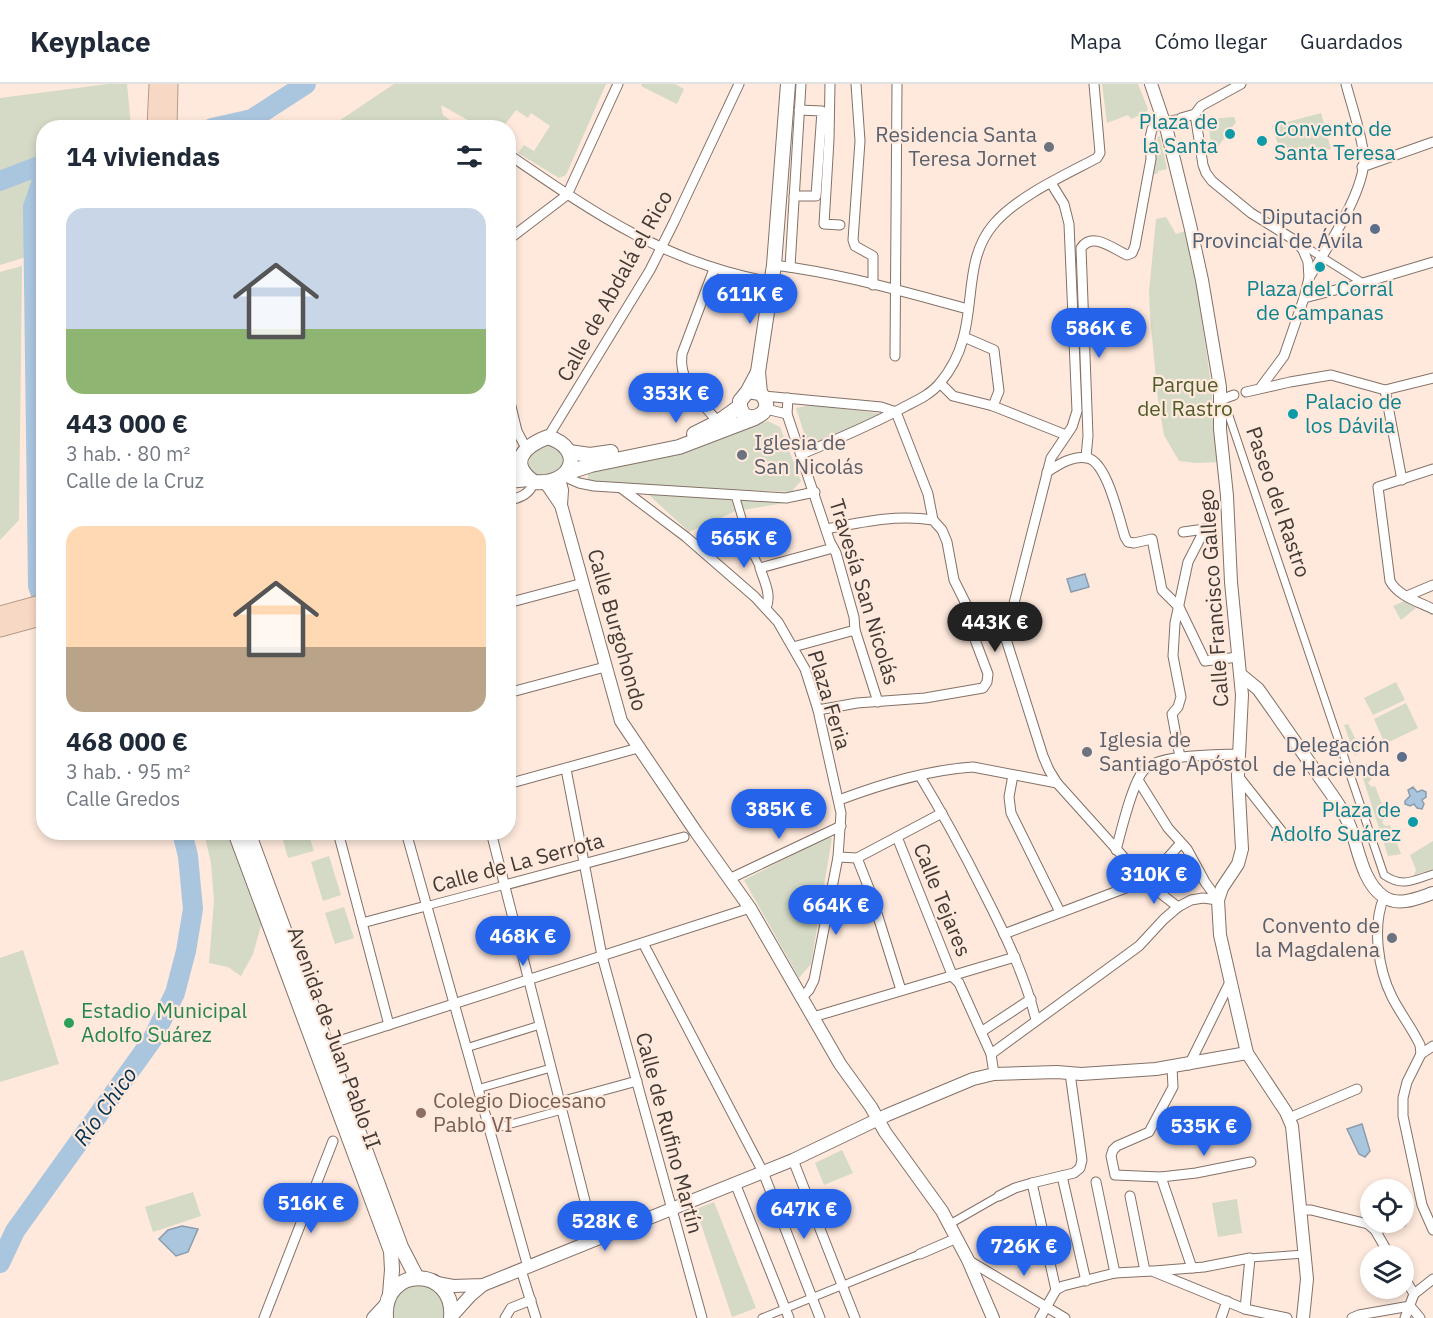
<!DOCTYPE html>
<html lang="es">
<head>
<meta charset="utf-8">
<style>
	body { margin:0; font-family:"IBM Plex Sans",sans-serif; background:#f2f2f3; color:#1f2937; height:100vh; display:flex; flex-direction:column; font-size:22px; white-space:nowrap }
	* { box-sizing:border-box; margin:0 }
	p { font-size:20px; color:#747a83 }
	.icon { flex:none; width:33px; height:33px; fill:none; stroke:currentColor; stroke-width:2; stroke-linecap:round; stroke-linejoin:round }
	.map { position:relative; flex:1; overflow:hidden }
	.sheet { position:absolute; left:36px; top:36px; width:480px; height:720px; display:flex; flex-direction:column; background:#fff; border-radius:24px; box-shadow:0 3px 9px #0003 }
	.sheet>* { flex:none }
	.tools { position:absolute; left:1360px; top:1095px; display:grid; gap:12px }
	.tools a { display:grid; place-items:center; width:54px; height:54px; border-radius:50%; background:#fff; box-shadow:0 3px 9px #0003; font-size:30px }
	.price { position:absolute; translate:-50% -51px; padding:0 14px; border-radius:21px; background:#2563eb; color:#fff; font-size:20px; line-height:39px; filter:drop-shadow(0 2px 3px #0008) }
	.price::after { content:''; position:absolute; left:50%; top:36px; width:18px; height:14px; margin-left:-9px; background:inherit; clip-path:polygon(0 0,100% 0,50% 100%) }
	.price.on { background:#222; color:#fff }
	ul { padding:0; list-style:none }
	li { display:grid; align-content:center; gap:12px; height:318px; padding:0 30px }
	li span { display:grid; place-items:center; height:186px; border-radius:18px; color:#555 }
	li>.icon { margin-inline-start:auto }
	span .icon { width:108px; height:108px; fill:#fffc; stroke-width:1 }
	li b { font-size:26px }
	h2 { display:flex; justify-content:space-between; align-items:center; height:72px; padding:0 30px; font-size:26px }
	header { display:flex; align-items:center; gap:36px; box-sizing:border-box; height:84px; padding:0 30px; background:#fff; border-bottom:2px solid #e0e1e3 }
	header strong { font-size:28px }
	nav { display:flex; gap:33px; margin-inline-start:auto; font-size:21px }
	.map>svg:first-child { display:block }
</style>
</head>
<body>
<header>
<strong>Keyplace</strong>
<nav><a>Mapa</a><a>Cómo llegar</a><a>Guardados</a></nav>
</header>
<div class="map">
<svg width="1433" height="1234" viewBox="0 0 1433 1234">
	<rect width="100%" height="100%" fill="#fee9dc"/>
	<g fill="#d4dac5">
		<polygon points="108,0 127,0 131,43 44,44 43,156 23,174 0,181 0,14"/>
		<polygon points="394,0 606,0 566,91 559,94 518,69 524,61 534,67 550,42 531,29 528,34 516,26 503,43 480,43 441,21 443,31 459,43 330,43"/>
		<polygon points="642,0 675,0 684,5 677,20 641,2"/>
		<polygon points="1102,0 1138,0 1148,25 1146,29 1131,35 1128,31 1107,39"/>
		<polygon points="1321,29 1331,65 1283,75 1272,42"/>
		<polygon points="1234,33 1236,38 1212,71 1208,35"/>
		<polygon points="1158,52 1160,53 1167,85 1158,87 1158,89 1152,91"/>
		<polygon points="1166,133 1176,150 1186,147 1199,217 1212,307 1212,329 1219,378 1196,379 1179,377 1164,351 1158,316 1150,232 1149,208 1156,135"/>
		<polygon points="22,182 19,436 0,456 0,188"/>
		<polygon points="812,321 885,330 808,361 796,324"/>
		<polygon points="768,337 780,343 801,397 791,408 588,398 588,387 676,368"/>
		<path d="M546,360C561,361 568,375 560,387L539,393C529,388 527,381 530,370Z"/>
		<polygon points="648,410 791,418 736,427 689,448"/>
		<polygon points="1404,517 1416,524 1401,536 1393,522"/>
		<polygon points="1396,598 1405,616 1373,631 1364,614"/>
		<polygon points="1406,619 1418,644 1385,660 1374,635"/>
		<polygon points="1348,640 1356,656 1355,661 1361,662 1355,672 1344,641"/>
		<polygon points="1358,679 1367,680 1372,694 1368,699 1372,703 1375,702 1387,733 1384,734 1382,739 1386,742 1390,741 1401,770 1388,772"/>
		<polygon points="204,749 229,749 262,838 253,870 241,892 228,883 209,879 214,817 211,779"/>
		<polygon points="281,749 308,749 314,767 288,774"/>
		<polygon points="827,753 832,754 811,880 799,894 744,796"/>
		<polygon points="1433,757 1433,785 1414,791 1416,786 1410,771"/>
		<polygon points="329,772 341,811 323,817 311,778"/>
		<polygon points="344,823 354,854 335,860 325,829"/>
		<polygon points="23,866 59,980 0,998 0,874"/>
		<polygon points="842,1066 853,1089 824,1101 815,1079"/>
		<polygon points="193,1108 201,1132 153,1148 145,1123"/>
		<polygon points="1237,1115 1242,1149 1218,1153 1212,1119"/>
		<polygon points="714,1118 756,1224 732,1233 696,1125"/>
		<path d="M411,1200L429,1201L442,1213L444,1234H392C392,1213 394,1211 411,1200Z"/>
	</g>
	<g fill="#aac6df" stroke="#8b9cac" stroke-width="1.5">
		<polygon points="1085,490 1089,503 1071,508 1067,495"/>
		<polygon points="1413,703 1417,708 1422,706 1426,708 1426,713 1422,716 1424,720 1422,725 1417,724 1414,720 1410,722 1405,720 1405,717 1410,712 1408,706"/>
		<polygon points="1362,1040 1370,1067 1365,1073 1359,1070 1347,1045"/>
		<polygon points="182,1142 198,1145 188,1168 176,1172 159,1155 168,1146"/>
	</g>
	<g fill="none" stroke-linecap="round" stroke-linejoin="round">
		<g stroke="#aac6df" stroke-width="20">
			<polyline points="212,44 252,35 306,0"/>
			<polyline points="44,91 33,123 38,502 44,519"/>
			<polyline points="0,97 44,80"/>
			<polyline points="0,1179 15,1147 152,956 175,909 186,867 193,825 188,772 182,748"/>
		</g>
		<g stroke="#847167" stroke-width="9">
			<g id="pedestrian">
				<polyline points="1301,160 1363,199"/>
				<path d="M1223,320L1228,329L1384,791C1403,804 1413,796 1433,790"/>
				<polyline points="735,411 752,468 760,484"/>
				<polyline points="426,822 505,801"/>
				<polyline points="466,964 540,941"/>
				<polyline points="477,1005 551,984"/>
				<polyline points="489,1046 562,1026"/>
				<polyline points="950,1140 999,1112"/>
				<polyline points="1250,1174 1304,1170"/>
				<polyline points="762,1234 920,1170"/>
			</g>
		</g>
		<g stroke="#847167" stroke-width="11">
			<g id="minor">
				<polyline points="830,0 829,56 824,140 840,141"/>
				<polyline points="856,0 860,57 853,156 855,162 873,172 873,201"/>
				<polyline points="1195,30 1203,81 1206,89 1212,97 1251,129 1296,157 1303,166 1308,178 1309,194 1304,214 1284,272 1261,303"/>
				<polyline points="1181,34 1195,30 1201,22 1241,0"/>
				<path d="M508,70C594,129 667,180 772,198"/>
				<polyline points="1362,83 1433,58"/>
				<polyline points="794,112 816,112 822,27 799,26"/>
				<polyline points="508,156 567,111 618,0"/>
				<path d="M774,181C840,189 904,208 968,225"/>
				<polyline points="790,183 801,0"/>
				<path d="M714,185L682,270C678,299 701,317 718,338"/>
				<path d="M1309,194C1326,165 1366,106 1364,72C1361,48 1352,23 1346,0"/>
				<polyline points="1304,214 1363,199 1433,178"/>
				<polyline points="964,253 994,266 999,307 993,322"/>
				<polyline points="895,272 897,0"/>
				<polyline points="940,299 953,312 993,322 1066,351"/>
				<polyline points="1385,306 1402,396"/>
				<polyline points="1246,308 1290,298 1331,291 1385,306 1433,294"/>
				<polyline points="508,310 517,347 526,364"/>
				<polyline points="764,312 881,323 896,328"/>
				<polyline points="788,314 787,330 830,458 836,469 854,533 855,546 878,618"/>
				<polyline points="1220,316 1234,311"/>
				<polyline points="766,325 787,330"/>
				<polyline points="896,328 928,410 933,436"/>
				<polyline points="548,353 650,186 674,138 739,0"/>
				<path d="M802,370C837,355 872,341 906,322C918,316 931,310 940,299C950,287 959,270 963,255C974,217 966,173 993,141C1016,113 1065,91 1097,74L1100,69L1094,0"/>
				<path d="M1086,373L1088,352L1081,164C1093,147 1113,165 1127,171L1132,169L1135,162L1151,75L1150,54L1152,45L1157,40L1176,36"/>
				<path d="M1433,385L1378,403L1390,497C1398,512 1419,518 1433,525"/>
				<path d="M1047,388C1058,381 1073,371 1087,374C1107,377 1119,435 1125,453L1128,458L1134,459L1152,455L1162,506L1179,523L1205,577L1238,573"/>
				<polyline points="563,392 579,399 594,402 786,414 815,408"/>
				<polyline points="621,404 686,453 755,513 778,538 805,585 818,626 841,729 838,773 814,896 809,906 802,913"/>
				<path d="M508,417C521,413 529,411 534,398"/>
				<polyline points="1183,448 1205,445"/>
				<polyline points="1407,512 1433,501"/>
				<polyline points="508,519 583,499"/>
				<path d="M766,524C772,511 764,497 760,484L833,464"/>
				<path d="M969,526C981,535 997,538 1005,552L1043,672L1049,686L1057,699L1146,798L1178,823"/>
				<polyline points="1002,545 1012,527 1051,374 1072,343 1077,327 1069,140 1064,120 1051,99"/>
				<polyline points="793,563 855,546"/>
				<polyline points="508,609 605,583"/>
				<path d="M818,626L857,619L925,614L983,604L987,598L988,590L971,545L969,526L954,496L947,458L942,446L933,436C897,430 862,438 826,445"/>
				<polyline points="1180,673 1172,630 1178,623 1181,613 1173,572 1175,539 1188,478 1205,445"/>
				<polyline points="566,685 602,872 702,1234"/>
				<polyline points="1013,691 1009,713 1011,729 1060,828"/>
				<path d="M920,692C943,730 964,769 984,809C1005,850 1025,892 1036,936"/>
				<polyline points="1238,692 1286,753"/>
				<polyline points="1138,696 1168,744 1187,765 1205,798 1218,816"/>
				<polyline points="508,700 638,664"/>
				<path d="M839,716C882,700 927,686 973,683L1057,699"/>
				<polyline points="338,748 389,941"/>
				<polyline points="406,748 528,1183"/>
				<polyline points="491,748 595,1156"/>
				<polyline points="897,753 953,893 959,899 991,970 994,990"/>
				<path d="M1116,766C1121,748 1132,699 1144,686C1158,670 1217,671 1239,670"/>
				<polyline points="838,773 857,774 942,729"/>
				<polyline points="857,774 870,807 901,906"/>
				<polyline points="729,795 841,742"/>
				<polyline points="505,801 684,753"/>
				<path d="M1384,813C1372,842 1378,885 1392,913C1400,929 1412,944 1420,961L1421,970"/>
				<polyline points="362,839 426,822"/>
				<polyline points="1004,850 1123,805 1146,798 1181,759"/>
				<polyline points="643,859 763,1088 820,1234"/>
				<polyline points="813,933 1015,873"/>
				<polyline points="981,948 1031,915"/>
				<polyline points="339,957 750,824"/>
				<polyline points="991,970 1139,862 1164,835 1178,823 1191,816 1203,814 1218,816"/>
				<polyline points="1421,970 1407,998 1403,1014 1403,1032 1422,1121 1433,1146"/>
				<polyline points="1421,970 1433,962"/>
				<polyline points="1189,981 1230,898"/>
				<polyline points="1172,984 1173,1003 1149,1048 1117,1062 1113,1066 1111,1072 1115,1091 1161,1093 1196,1089 1251,1078"/>
				<polyline points="560,1018 637,997"/>
				<polyline points="1289,1034 1357,1005"/>
				<polyline points="793,1076 855,1234"/>
				<polyline points="1062,1092 1086,1197"/>
				<polyline points="1161,1093 1192,1184"/>
				<polyline points="1096,1098 1115,1189"/>
				<polyline points="735,1099 789,1234"/>
				<polyline points="1032,1099 1056,1206 1040,1234"/>
				<polyline points="999,1112 1015,1104 1032,1099 1074,1089 1080,1084 1082,1076 1070,989"/>
				<polyline points="1130,1112 1145,1187"/>
				<polyline points="1299,1126 1311,1126 1368,1140 1375,1146 1390,1172"/>
				<polyline points="1375,1146 1402,1138"/>
				<polyline points="920,1170 957,1154"/>
				<polyline points="968,1176 1065,1234"/>
				<polyline points="521,1186 536,1234"/>
				<polyline points="1154,1187 1204,1183 1250,1174 1245,1225"/>
				<polyline points="1404,1193 1414,1210"/>
				<polyline points="1056,1206 1063,1202 1115,1189 1152,1187 1245,1225 1287,1234"/>
				<polyline points="264,1234 333,1057"/>
				<polyline points="505,1234 511,1224 531,1216"/>
				<polyline points="1221,1234 1227,1217"/>
				<polyline points="1352,1234 1359,1231 1410,1222 1420,1234"/>
				<polyline points="1405,1234 1414,1210 1433,1195"/>
			</g>
		</g>
		<g stroke="#847167" stroke-width="14">
			<g id="tertiary">
				<polyline points="1151,0 1167,47 1190,141 1202,196 1220,303 1220,345 1227,412 1231,498 1242,611 1238,692 1242,765 1238,780 1222,804 1218,816 1220,851 1247,969 1286,1028 1292,1042 1307,1195 1303,1234"/>
				<polyline points="559,395 562,406 561,421 621,637 696,748 750,824 840,980 871,1023 885,1048 942,1127 968,1176 993,1234"/>
				<polyline points="546,399 561,421"/>
				<path d="M1241,591L1258,605C1277,631 1295,658 1314,685C1327,705 1344,724 1352,748C1359,769 1364,800 1384,813C1399,823 1418,814 1433,809"/>
				<polyline points="437,1199 453,1202 483,1201 793,1076 887,1031 973,995 994,990 1057,988 1081,990 1156,985 1247,969"/>
				<polyline points="452,1232 470,1212 483,1201"/>
				<polyline points="373,1234 386,1220"/>
			</g>
		</g>
		<g stroke="#847167" stroke-width="16">
			<g id="secondary">
				<path d="M748,307L760,309C782,330 738,347 740,317L748,307L758,288"/>
				<polyline points="760,309 758,288 774,181 788,0"/>
				<polyline points="694,350 718,338 739,323"/>
				<path d="M548,353C586,365 573,402 534,398C507,379 524,362 548,353Z"/>
				<polyline points="569,368 590,371 611,368"/>
				<polyline points="566,389 591,381 679,363 755,334"/>
				<polyline points="508,397 529,395"/>
				<polyline points="235,748 391,1167 392,1186 390,1210"/>
				<polyline points="248,748 401,1163 417,1194"/>
				<path d="M386,1234C382,1180 456,1182 451,1234"/>
			</g>
		</g>
		<g stroke="#b69b89" stroke-width="17">
			<g id="trunk">
				<polyline points="155,44 157,0"/>
				<polyline points="169,44 170,0"/>
				<polyline points="0,530 44,518"/>
				<polyline points="0,545 44,533"/>
			</g>
		</g>
		<use href="#pedestrian" stroke="#fff" stroke-width="7"/>
		<use href="#minor" stroke="#fff" stroke-width="9"/>
		<use href="#tertiary" stroke="#fff" stroke-width="12"/>
		<use href="#secondary" stroke="#fff" stroke-width="14"/>
		<use href="#trunk" stroke="#f7d8c4" stroke-width="15"/>
	</g>
	<g fill="#0f9aa8" stroke="#fee9dc" stroke-width="2">
		<circle cx="1230" cy="50" r="6"/>
		<circle cx="1262" cy="57" r="6"/>
		<circle cx="1320" cy="183" r="6"/>
		<circle cx="1293" cy="330" r="6"/>
		<circle cx="1413" cy="738" r="6"/>
	</g>
	<g fill="#6b7280" stroke="#fee9dc" stroke-width="2">
		<circle cx="1049" cy="63" r="6"/>
		<circle cx="742" cy="371" r="6"/>
		<circle cx="1087" cy="668" r="6"/>
		<circle cx="1392" cy="854" r="6"/>
	</g>
	<g fill="#5c6f8a" stroke="#fee9dc" stroke-width="2">
		<circle cx="1375" cy="145" r="6"/>
		<circle cx="1402" cy="673" r="6"/>
	</g>
	<circle fill="#2e9e5b" stroke="#fee9dc" stroke-width="2" cx="69" cy="939" r="6"/>
	<circle fill="#8d6e63" stroke="#fee9dc" stroke-width="2" cx="421" cy="1029" r="6"/>
	<g text-anchor="middle" stroke-width="4.5" stroke-linejoin="round" paint-order="stroke">
		<g font-size="21" fill="#0d838f" stroke="#fee9dc" text-anchor="end">
			<text x="1218" y="45">Plaza de<tspan x="1218" dy="24">la Santa</tspan></text>
			<text x="1274" y="52" text-anchor="start">Convento de<tspan x="1274" dy="24">Santa Teresa</tspan></text>
			<text x="1320" y="212" text-anchor="middle">Plaza del Corral<tspan x="1320" dy="24">de Campanas</tspan></text>
			<text x="1305" y="325" text-anchor="start">Palacio de<tspan x="1305" dy="24">los Dávila</tspan></text>
			<text x="1401" y="733">Plaza de<tspan x="1401" dy="24">Adolfo Suárez</tspan></text>
		</g>
		<g font-size="21" fill="#5b616d" stroke="#fee9dc" text-anchor="end">
			<text x="1037" y="58">Residencia Santa<tspan x="1037" dy="24">Teresa Jornet</tspan></text>
			<text x="754" y="366" text-anchor="start">Iglesia de<tspan x="754" dy="24">San Nicolás</tspan></text>
			<text x="1099" y="663" text-anchor="start">Iglesia de<tspan x="1099" dy="24">Santiago Apóstol</tspan></text>
			<text x="1380" y="849">Convento de<tspan x="1380" dy="24">la Magdalena</tspan></text>
		</g>
		<g font-size="21" fill="#4e5e75" stroke="#fee9dc" text-anchor="end">
			<text x="1363" y="140">Diputación<tspan x="1363" dy="24">Provincial de Ávila</tspan></text>
			<text x="1390" y="668">Delegación<tspan x="1390" dy="24">de Hacienda</tspan></text>
		</g>
		<g font-size="21" fill="#423a35" stroke="#fee9dc">
			<text transform="translate(615 202) rotate(-61)" y="7">Calle de Abdalá el Rico</text>
			<text transform="translate(1278 418) rotate(71)" y="7">Paseo del Rastro</text>
			<text transform="translate(864 508) rotate(73)" y="7">Travesía San Nicolás</text>
			<text transform="translate(1214 514) rotate(-94)" y="7">Calle Francisco Gallego</text>
			<text transform="translate(617 546) rotate(74)" y="7">Calle Burgohondo</text>
			<text transform="translate(829 616) rotate(73)" y="7">Plaza Feria</text>
			<text transform="translate(518 779) rotate(-15)" y="7">Calle de La Serrota</text>
			<text transform="translate(942 816) rotate(68)" y="7">Calle Tejares</text>
			<text transform="translate(334 954) rotate(70)" y="7">Avenida de Juan Pablo II</text>
			<text transform="translate(669 1049) rotate(75)" y="7">Calle de Rufino Martín</text>
		</g>
		<g font-size="21" fill="#505c29" stroke="#fee9dc">
			<text x="1185" y="308">Parque<tspan x="1185" dy="24">del Rastro</tspan></text>
		</g>
		<g font-size="21" fill="#27864d" stroke="#fee9dc" text-anchor="start">
			<text x="81" y="934">Estadio Municipal<tspan x="81" dy="24">Adolfo Suárez</tspan></text>
		</g>
		<g font-size="21" fill="#785e54" stroke="#fee9dc" text-anchor="start">
			<text x="433" y="1024">Colegio Diocesano<tspan x="433" dy="24">Pablo VI</tspan></text>
		</g>
		<g font-size="22" font-style="italic" fill="#023354" stroke="#fee9dc">
			<text transform="translate(105 1022) rotate(-54)" y="8">Río Chico</text>
		</g>
	</g>
</svg>
<div class="tools">
<a><svg class="icon" aria-label="locate" viewBox="0 0 24 24"><circle cx="12" cy="12" r="6"/><path d="M12 2v4M12 18v4M2 12h4M18 12h4"/></svg></a>
<a><svg class="icon" aria-label="layers" viewBox="0 0 24 24"><path d="M12 4l9 5-9 5-9-5zM3 14l9 5 9-5"/></svg></a>
</div>
<b class="price" style="left:750px;top:241px">611K €</b>
<b class="price" style="left:1099px;top:275px">586K €</b>
<b class="price" style="left:676px;top:340px">353K €</b>
<b class="price" style="left:744px;top:485px">565K €</b>
<b class="price on" style="left:995px;top:569px">443K €</b>
<b class="price" style="left:779px;top:756px">385K €</b>
<b class="price" style="left:1154px;top:821px">310K €</b>
<b class="price" style="left:836px;top:852px">664K €</b>
<b class="price" style="left:523px;top:883px">468K €</b>
<b class="price" style="left:1204px;top:1073px">535K €</b>
<b class="price" style="left:311px;top:1150px">516K €</b>
<b class="price" style="left:804px;top:1156px">647K €</b>
<b class="price" style="left:605px;top:1168px">528K €</b>
<b class="price" style="left:1024px;top:1193px">726K €</b>
<section class="sheet">
<h2>14 viviendas<svg class="icon" aria-label="filters" viewBox="0 0 24 24"><path d="M4 7h16M4 17h16"/><circle cx="9" cy="7" r="2"/><circle cx="15" cy="17" r="2"/></svg></h2>
<ul>
<li><span style="background:linear-gradient(#c9d6e8 65%,#8fb573 0)"><svg class="icon" aria-label="home" viewBox="0 0 24 24"><path d="M3 11l9-7 9 7M6 9v11h12V9"/></svg></span><div><b>443 000 €</b><p>3 hab. · 80 m²</p><p>Calle de la Cruz</p></div></li>
<li><span style="background:linear-gradient(#ffd9b3 65%,#b9a48a 0)"><svg class="icon" aria-label="home" viewBox="0 0 24 24"><path d="M3 11l9-7 9 7M6 9v11h12V9"/></svg></span><div><b>468 000 €</b><p>3 hab. · 95 m²</p><p>Calle Gredos</p></div></li>
</ul>
</section>
</div>
</body>
</html>
